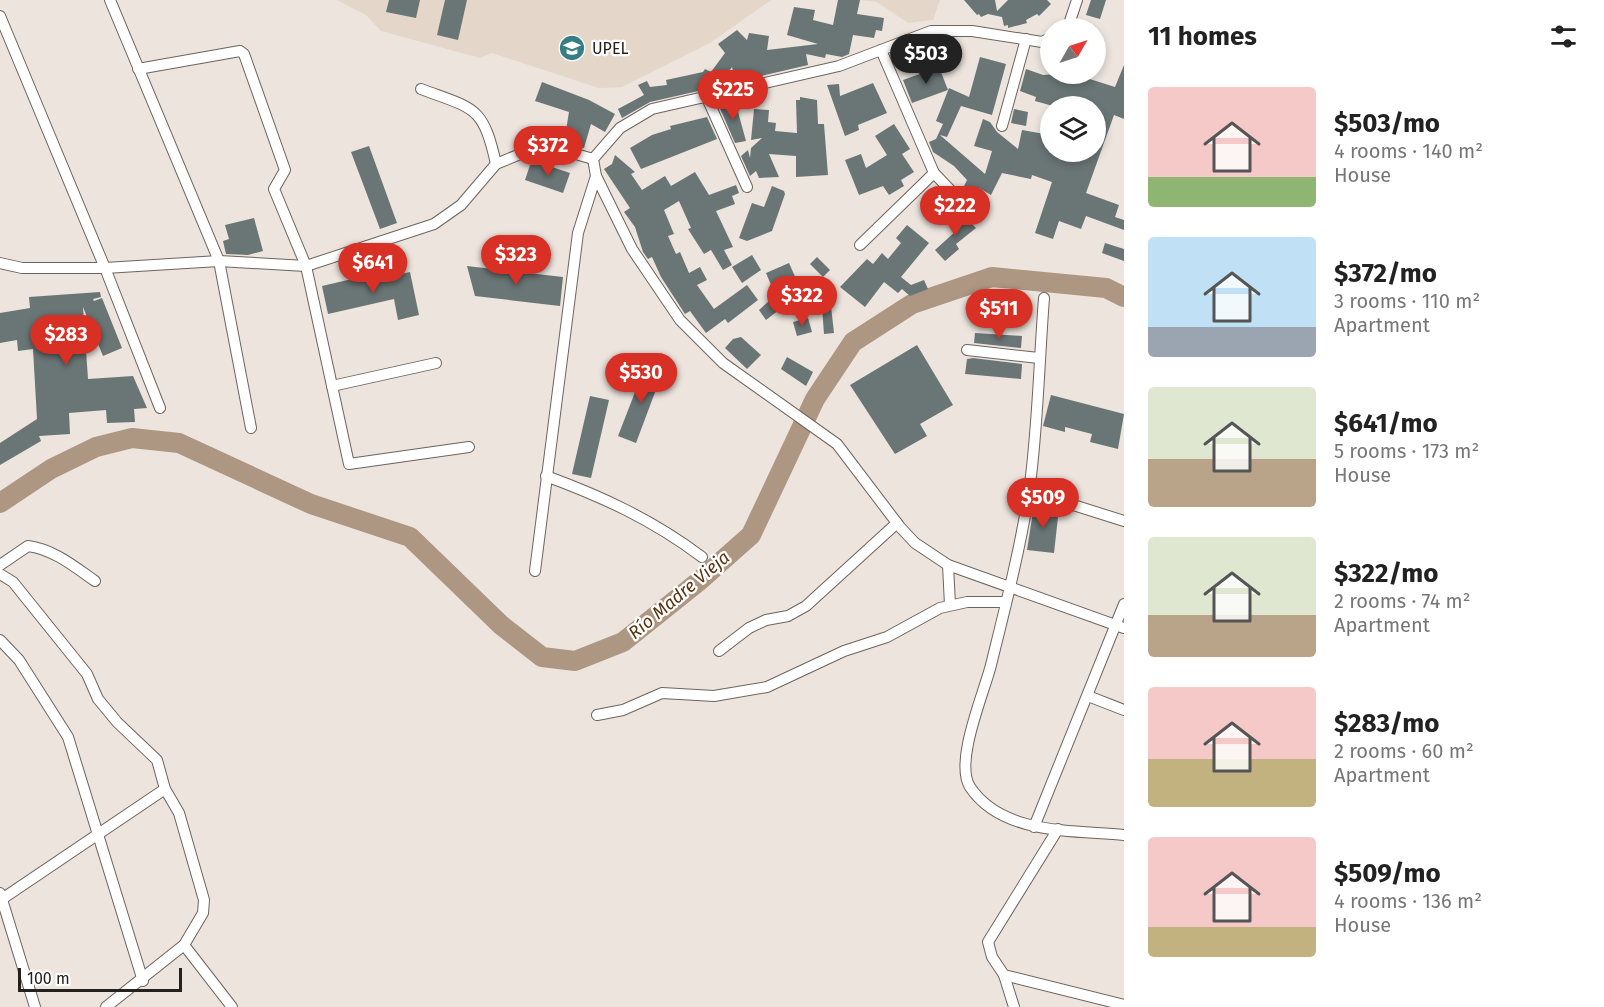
<!DOCTYPE html>
<html lang="en">
<head>
<meta charset="utf-8">
<style>
	body { margin:0; font-family:"Fira Sans",sans-serif; background:#f6f6f6; color:#222; height:100vh; display:flex; flex-direction:column; font-size:22px; white-space:nowrap }
	* { box-sizing:border-box; margin:0 }
	p { font-size:20px; color:#767676 }
	.icon { flex:none; width:33px; height:33px; fill:none; stroke:currentColor; stroke-width:2; stroke-linecap:round; stroke-linejoin:round }
	.map { position:relative; flex:1; overflow:hidden }
	.panel { display:flex; flex-direction:column; background:#fff; width:480px }
	.panel>* { flex:none }
	.needle { width:39px; rotate:51deg }
	.fabs { position:absolute; left:1040px; top:18px; display:grid; gap:12px }
	.fabs a { display:grid; place-items:center; width:66px; height:66px; border-radius:50%; background:#fff; box-shadow:0 3px 9px #0003; font-size:30px }
	.scale { position:absolute; left:18px; bottom:15px; width:164px; box-sizing:border-box; padding-left:6px; border:3px solid #23201d; border-top:0; font-size:16px; line-height:21px; white-space:nowrap; color:#23201d; -webkit-text-stroke:4px #fff; paint-order:stroke }
	.price { position:absolute; translate:-50% -51px; padding:0 14px; border-radius:21px; background:#d93025; color:#fff; font-size:20px; line-height:39px; filter:drop-shadow(0 2px 3px #0008) }
	.price::after { content:''; position:absolute; left:50%; top:36px; width:18px; height:14px; margin-left:-9px; background:inherit; clip-path:polygon(0 0,100% 0,50% 100%) }
	.price.active { background:#222; color:#fff }
	ul { padding:0; list-style:none }
	li { display:flex; align-items:center; gap:18px; height:150px; padding:0 24px }
	li span { display:grid; place-items:center; flex:none; width:168px; height:120px; border-radius:6px; color:#555 }
	li>.icon { margin-inline-start:auto }
	span .icon { width:72px; height:72px; fill:#fffc; stroke-width:1 }
	li b { font-size:26px }
	h2 { display:flex; justify-content:space-between; align-items:center; height:72px; padding:0 24px; font-size:26px }
	main { display:flex; flex:1; min-height:0 }
	.map>svg:first-child { display:block }
</style>
</head>
<body>
<main>
<div class="map">
<svg width="1124" height="1007" viewBox="0 0 1124 1007">
	<rect width="100%" height="100%" fill="#ece4dd"/>
	<g fill="#e5d6ca">
		<polygon points="337,0 771,0 710,43 622,87 599,88 492,53 480,58 381,31 366,15"/>
		<polygon points="859,0 940,0 933,20 908,23 877,2"/>
	</g>
	<g fill="none" stroke-linecap="round" stroke-linejoin="round">
		<polyline stroke="#ae9782" stroke-width="20" points="0,503 51,469 96,447 132,438 179,443 311,504 410,537 501,625 542,657 575,661 623,642 698,582 751,535 815,399 853,342 912,304 992,277 1106,288 1124,297"/>
	</g>
	<g fill="#6a7576">
		<polygon points="389,0 420,0 416,18 386,12"/>
		<polygon points="445,0 467,0 458,40 437,35"/>
		<polygon points="838,0 860,0 857,14 884,18 882,31 876,30 874,38 853,35 849,54 842,57 826,54 825,58 806,54 808,65 736,82 732,67 723,79 721,78 716,87 650,102 622,118 618,109 644,95 638,85 647,81 650,87 667,85 666,80 703,72 705,69 711,72 725,53 718,44 737,30 747,40 749,33 769,36 767,50 818,44 787,35 794,7 815,10 813,20 833,25"/>
		<polygon points="964,0 995,0 997,11 1008,0 1047,0 1051,4 1039,16 1037,14 1026,20 1027,23 1008,28 1008,25 1004,26 1002,17 988,14 981,17 979,14 977,15"/>
		<polygon points="1091,0 1106,0 1100,19 1086,15"/>
		<polygon points="980,57 1006,64 992,115 961,106 947,137 940,135 985,174 992,151 974,146 983,119 990,122 997,132 1018,149 1022,130 1050,135 1050,152 1095,152 1095,106 1053,106 1035,101 1036,97 1020,91 1026,69 1043,75 1057,74 1073,78 1074,74 1115,87 1124,65 1124,119 1114,115 1086,193 1119,205 1115,217 1124,220 1124,230 1086,216 1081,229 1059,221 1053,239 1035,233 1052,182 1032,175 1031,179 1002,173 991,195 979,188 974,197 962,190 967,180 954,166 933,152 929,142 936,139 943,124 936,121 949,88 969,97"/>
		<polygon points="939,67 948,90 912,103 903,80"/>
		<polygon points="542,82 589,100 615,114 605,132 591,124 584,148 564,143 569,112 535,101"/>
		<polygon points="873,83 887,113 858,125 859,130 845,136 827,85 839,84 840,96"/>
		<polygon points="800,97 817,100 818,124 824,124 828,175 796,177 796,156 769,154 779,177 759,178 756,171 750,176 741,156 748,150 750,158 751,148 762,138 751,140 754,109 769,110 768,122 776,123 775,131 797,133 796,100 800,100"/>
		<polygon points="735,101 746,141 735,143 718,104"/>
		<polygon points="1014,109 1028,112 1026,126 1011,123"/>
		<polygon points="707,117 717,139 641,169 630,148 652,135 671,129 670,126"/>
		<polygon points="894,124 910,149 902,154 914,172 901,180 904,186 889,195 883,186 859,195 845,160 861,154 866,168 887,155 875,136"/>
		<polygon points="369,146 397,223 380,229 351,152"/>
		<polygon points="615,155 635,172 631,174 642,190 665,176 671,186 695,172 709,195 736,185 739,193 732,196 735,204 716,211 733,247 724,250 732,265 723,270 711,250 704,254 688,229 691,228 679,201 664,210 674,234 668,236 676,254 680,252 689,273 700,267 707,280 697,285 714,309 747,285 758,300 728,323 725,319 706,333 690,311 685,314 661,277 652,257 648,259 643,252 635,227 624,212 630,208 604,169 612,164"/>
		<polygon points="543,164 570,173 563,193 525,180 530,165"/>
		<polygon points="772,186 784,191 785,194 772,231 747,241 739,238 752,203 764,207"/>
		<polygon points="962,214 976,228 956,244 959,249 945,261 935,250 957,230 951,223"/>
		<polygon points="254,218 263,251 248,255 226,254 223,241 229,239 225,225"/>
		<polygon points="907,225 929,243 901,277 911,285 924,280 928,289 910,296 902,289 898,293 884,282 865,307 840,287 867,259 873,264 882,253 888,259 901,243 896,238"/>
		<polygon points="1105,243 1124,249 1124,261 1102,253"/>
		<polygon points="752,255 761,270 742,283 732,267"/>
		<polygon points="817,257 830,270 823,277 810,264"/>
		<polygon points="789,263 797,281 774,292 766,273"/>
		<polygon points="467,266 563,277 560,306 475,296"/>
		<polygon points="382,272 384,278 410,272 419,315 398,320 394,299 328,314 322,286"/>
		<polygon points="100,292 101,297 93,299 94,301 102,298 122,348 103,356 83,307 88,379 133,376 147,408 134,409 135,422 107,423 106,410 69,413 70,434 39,436 41,441 0,465 0,443 37,419 33,349 18,351 17,340 0,343 0,313 30,308 29,297"/>
		<polygon points="779,292 788,303 766,320 759,310"/>
		<polygon points="831,306 834,333 824,334 822,307"/>
		<polygon points="808,318 812,332 797,336 793,322"/>
		<polygon points="975,333 1022,336 1021,348 974,343"/>
		<polygon points="741,337 761,355 747,369 725,348 733,339"/>
		<polygon points="917,345 953,405 920,424 927,436 895,454 850,385"/>
		<polygon points="787,357 813,372 806,386 781,369"/>
		<polygon points="973,358 1022,364 1021,379 965,374 967,359"/>
		<polygon points="646,364 663,371 636,443 618,436"/>
		<polygon points="1051,395 1124,414 1118,449 1090,442 1092,434 1065,427 1065,432 1043,426"/>
		<polygon points="590,396 609,400 591,478 572,474"/>
		<polygon points="1034,505 1059,508 1054,553 1027,550"/>
	</g>
	<g fill="none" stroke-linecap="round" stroke-linejoin="round">
		<g stroke="#6c645e" stroke-width="12">
			<g id="street">
				<polyline points="110,0 219,261 251,428"/>
				<polyline points="0,16 105,268 160,408"/>
				<polyline points="1064,28 1069,24 1077,0"/>
				<polyline points="1050,38 1042,42 972,31 931,31 839,66 652,109 620,128 593,159 596,176 632,249 680,320 723,363 837,444 900,527 915,543 948,565 1124,628"/>
				<polyline points="881,50 934,173 971,212"/>
				<polyline points="138,69 240,51 244,54 285,170 274,189 306,266 349,464 469,447"/>
				<path d="M421,89C474,109 483,105 496,164"/>
				<polyline points="707,98 747,187"/>
				<polyline points="1002,126 1026,39"/>
				<polyline points="860,245 934,173"/>
				<polyline points="0,263 22,268 105,268 219,261 306,266 434,224 461,205 496,164 530,150 562,150 593,159"/>
				<path d="M1044,298C1039,362 1038,428 1029,492C1020,550 1005,608 991,665C984,693 954,762 970,787C1002,835 1073,830 1124,835"/>
				<polyline points="967,350 1039,358"/>
				<polyline points="332,386 436,363"/>
				<path d="M546,476C603,497 653,520 702,557"/>
				<polyline points="1029,491 1124,521"/>
				<path d="M0,565L28,546C53,549 75,567 95,581"/>
				<polyline points="948,565 950,605"/>
				<polyline points="535,571 578,233 596,176"/>
				<polyline points="0,574 13,582 87,674 98,699 117,722 157,760 165,789 179,813 204,900 203,913 184,945 106,1007"/>
				<polyline points="0,640 19,660 68,737 143,981"/>
				<polyline points="719,651 749,628 766,620 788,616 806,606 897,523"/>
				<polyline points="1088,696 1124,710"/>
				<polyline points="597,715 623,710 662,693 714,696 767,687 844,651 887,637 940,608 967,602 1006,602"/>
				<polyline points="1034,827 1124,604"/>
				<polyline points="1058,829 988,942 992,957 1004,975 1124,1005"/>
				<polyline points="0,893 35,1007"/>
				<polyline points="2,899 165,789"/>
				<polyline points="184,945 232,1007"/>
				<polyline points="1004,975 1014,1007"/>
			</g>
		</g>
		<use href="#street" stroke="#fff" stroke-width="10"/>
	</g>
	<defs>
		<g id="university-disc" transform="scale(1.35)"><circle r="9.5" fill="#367e85" stroke="#fff"/><path d="M0-5L7-2L0 1L-7-2ZM-4 1L0 2.5L4 1V4Q0 6-4 4Z" fill="#fff"/></g>
	</defs>
	<g fill-rule="evenodd">
		<use href="#university-disc" x="572" y="48"/>
	</g>
	<g text-anchor="middle" stroke-width="4.5" stroke-linejoin="round" paint-order="stroke">
		<g font-size="16" fill="#23201d" stroke="#fff" text-anchor="start">
			<text x="592" y="54">UPEL</text>
		</g>
		<g font-size="18" font-style="italic" fill="#57340e" stroke="#fff">
			<text transform="translate(679 595) rotate(-40)" y="6">Río Madre Vieja</text>
		</g>
	</g>
</svg>
<div class="fabs">
<a><svg class="needle" viewBox="-14 -14 28 28"><path d="M0-13l5 13h-10z" fill="#e53935"/><path d="M0 13l5-13h-10z" fill="#767676"/></svg></a>
<a><svg class="icon" aria-label="layers" viewBox="0 0 24 24"><path d="M12 4l9 5-9 5-9-5zM3 14l9 5 9-5"/></svg></a>
</div>
<div class="scale">100 m</div>
<b class="price active" style="left:926px;top:85px">$503</b>
<b class="price" style="left:733px;top:121px">$225</b>
<b class="price" style="left:548px;top:177px">$372</b>
<b class="price" style="left:955px;top:237px">$222</b>
<b class="price" style="left:516px;top:286px">$323</b>
<b class="price" style="left:373px;top:294px">$641</b>
<b class="price" style="left:802px;top:327px">$322</b>
<b class="price" style="left:999px;top:340px">$511</b>
<b class="price" style="left:66px;top:366px">$283</b>
<b class="price" style="left:641px;top:404px">$530</b>
<b class="price" style="left:1043px;top:529px">$509</b>
</div>
<section class="panel">
<h2>11 homes<svg class="icon" aria-label="filters" viewBox="0 0 24 24"><path d="M4 7h16M4 17h16"/><circle cx="9" cy="7" r="2"/><circle cx="15" cy="17" r="2"/></svg></h2>
<ul>
<li><span style="background:linear-gradient(#f6c9c9 75%,#8fb573 0)"><svg class="icon" aria-label="home" viewBox="0 0 24 24"><path d="M3 11l9-7 9 7M6 9v11h12V9"/></svg></span><div><b>$503/mo</b><p>4 rooms · 140 m²</p><p>House</p></div></li>
<li><span style="background:linear-gradient(#bfe0f5 75%,#9aa5b1 0)"><svg class="icon" aria-label="home" viewBox="0 0 24 24"><path d="M3 11l9-7 9 7M6 9v11h12V9"/></svg></span><div><b>$372/mo</b><p>3 rooms · 110 m²</p><p>Apartment</p></div></li>
<li><span style="background:linear-gradient(#dfe7d0 60%,#b9a48a 0)"><svg class="icon" aria-label="home" viewBox="0 0 24 24"><path d="M3 11l9-7 9 7M6 9v11h12V9"/></svg></span><div><b>$641/mo</b><p>5 rooms · 173 m²</p><p>House</p></div></li>
<li><span style="background:linear-gradient(#dfe7d0 65%,#b9a48a 0)"><svg class="icon" aria-label="home" viewBox="0 0 24 24"><path d="M3 11l9-7 9 7M6 9v11h12V9"/></svg></span><div><b>$322/mo</b><p>2 rooms · 74 m²</p><p>Apartment</p></div></li>
<li><span style="background:linear-gradient(#f6c9c9 60%,#c2b280 0)"><svg class="icon" aria-label="home" viewBox="0 0 24 24"><path d="M3 11l9-7 9 7M6 9v11h12V9"/></svg></span><div><b>$283/mo</b><p>2 rooms · 60 m²</p><p>Apartment</p></div></li>
<li><span style="background:linear-gradient(#f6c9c9 75%,#c2b280 0)"><svg class="icon" aria-label="home" viewBox="0 0 24 24"><path d="M3 11l9-7 9 7M6 9v11h12V9"/></svg></span><div><b>$509/mo</b><p>4 rooms · 136 m²</p><p>House</p></div></li>
</ul>
</section>
</main>
</body>
</html>
